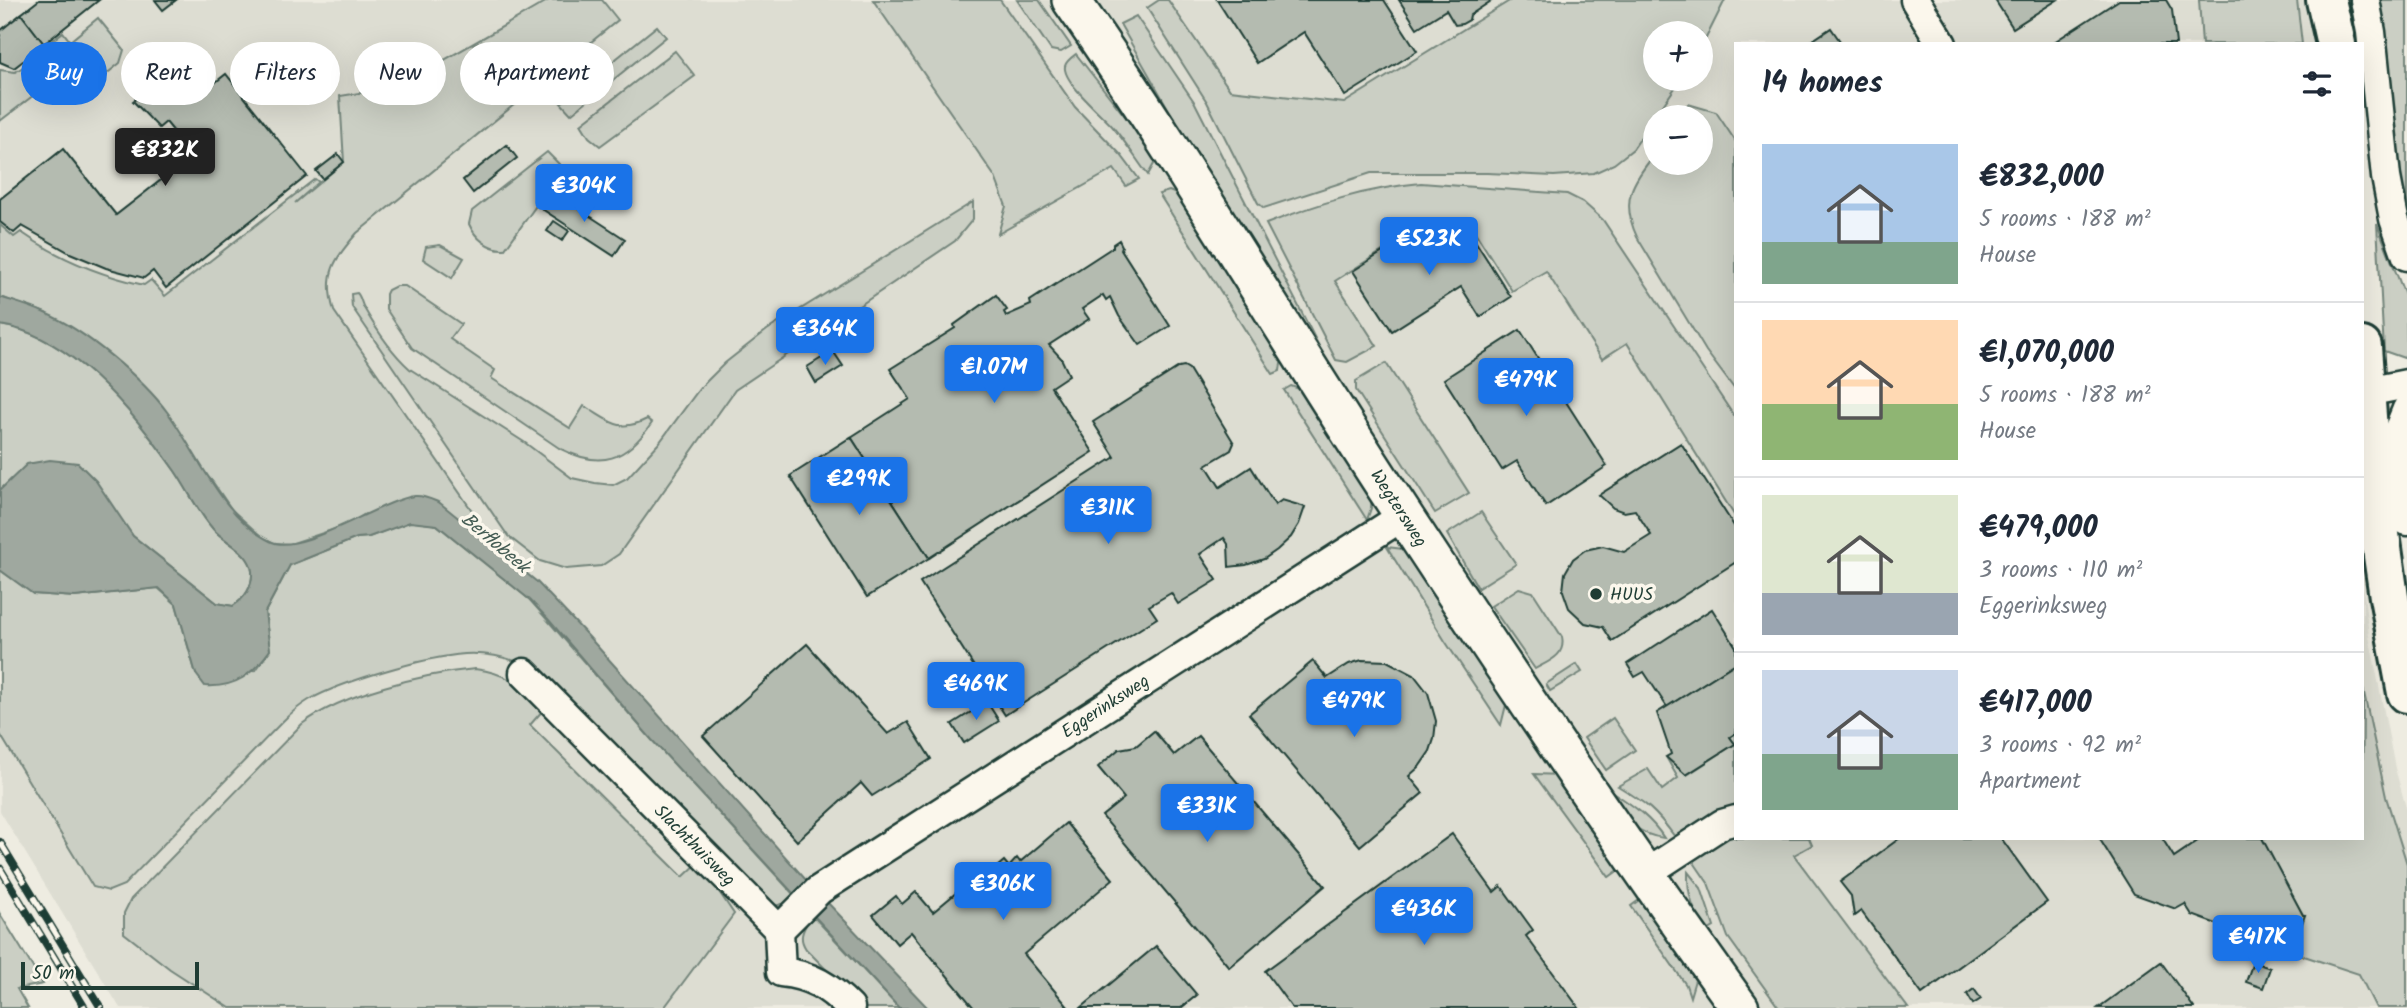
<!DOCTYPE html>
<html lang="en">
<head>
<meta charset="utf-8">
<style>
	body { margin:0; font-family:Kalam,sans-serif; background:#f2f2f3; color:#1f2937; height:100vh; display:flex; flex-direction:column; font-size:26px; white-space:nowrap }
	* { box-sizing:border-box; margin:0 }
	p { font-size:23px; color:#747a83 }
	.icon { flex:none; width:38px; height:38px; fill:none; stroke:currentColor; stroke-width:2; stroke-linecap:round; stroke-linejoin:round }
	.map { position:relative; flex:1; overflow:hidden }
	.drawer { position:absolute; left:1734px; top:42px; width:630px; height:798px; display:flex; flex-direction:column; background:#fff; border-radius:0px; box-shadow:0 7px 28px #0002 }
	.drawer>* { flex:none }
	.guide { position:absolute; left:21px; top:42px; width:665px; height:63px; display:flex; gap:14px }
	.tools { position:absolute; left:1643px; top:21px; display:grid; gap:14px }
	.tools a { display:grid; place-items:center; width:70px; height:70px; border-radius:50%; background:#fff; box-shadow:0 7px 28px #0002; font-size:35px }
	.scale { position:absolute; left:21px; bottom:18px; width:178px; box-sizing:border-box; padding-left:7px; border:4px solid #1f3d34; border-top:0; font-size:19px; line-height:24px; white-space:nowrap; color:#1f3d34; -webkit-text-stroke:5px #fbf7ec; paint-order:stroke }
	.price { position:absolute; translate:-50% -60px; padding:0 16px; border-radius:7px; background:#1a73e8; color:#fff; font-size:23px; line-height:46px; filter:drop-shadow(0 2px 4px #0008) }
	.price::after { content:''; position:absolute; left:50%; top:42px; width:21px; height:16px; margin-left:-10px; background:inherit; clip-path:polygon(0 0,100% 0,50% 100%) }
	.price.current { background:#222; color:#fff }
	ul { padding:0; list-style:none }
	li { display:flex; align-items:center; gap:21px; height:175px; padding:0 28px }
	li+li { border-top:2px solid #e0e1e3 }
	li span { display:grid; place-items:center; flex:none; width:196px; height:140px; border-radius:0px; color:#555 }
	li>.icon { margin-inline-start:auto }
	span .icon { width:84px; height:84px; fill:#fffc; stroke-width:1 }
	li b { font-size:30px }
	h2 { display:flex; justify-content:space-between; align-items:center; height:84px; padding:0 28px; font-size:30px }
	.chip { padding:0 24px; border-radius:32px; background:#fff; box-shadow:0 7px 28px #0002; font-size:24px; line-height:63px }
	.chip.current { background:#1a73e8; color:#fff }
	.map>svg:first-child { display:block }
</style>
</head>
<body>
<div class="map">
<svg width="2407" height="1008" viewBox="0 0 2407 1008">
	<rect width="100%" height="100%" fill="#eeece1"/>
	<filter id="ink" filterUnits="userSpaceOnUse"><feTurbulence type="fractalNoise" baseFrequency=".0143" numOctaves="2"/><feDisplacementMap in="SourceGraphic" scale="14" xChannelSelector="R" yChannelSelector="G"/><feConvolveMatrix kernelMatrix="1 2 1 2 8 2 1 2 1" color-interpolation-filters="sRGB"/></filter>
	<g filter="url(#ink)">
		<path fill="#ddddd2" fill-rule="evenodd" d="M0,0H2308L2316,44H1736V838H2362L2363,588L2369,635L2395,768L2407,811V1008H120L0,811ZM1656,33H1701V79H1656ZM1656,117H1701V163H1656Z"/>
		<g fill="#cbcfc4" stroke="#75867c" stroke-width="2">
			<path d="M549,0H602L618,20L357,233C334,260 323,274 334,311L493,541L491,544L470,526L365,514L347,525L290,544L274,543L262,537L232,510L212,481L46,313L0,297V225L14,237L21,232C59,259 99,275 144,285L151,280L165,296L315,179L319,182L295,203L344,162L340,96L397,87Z"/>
			<polygon points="873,0 1000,0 1075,107 1121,155 1139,179 1126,186 1114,169 998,234 1006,206 995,177"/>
			<polygon points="1017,0 1039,0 1071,46 1061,52 1051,50"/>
			<polygon points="1159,0 1168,0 1230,90 1344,103 1511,0 1725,0 1701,48 1701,33 1656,33 1656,79 1681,79 1633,149 1614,164 1594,173 1554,176 1487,173 1371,173 1264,208 1258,203 1207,102 1147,8"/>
			<polygon points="2199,0 2297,0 2302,44 2202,44"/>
			<polygon points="2377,0 2407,0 2407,235"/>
			<polygon points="1136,16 1195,103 1329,366 1230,217 1120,24"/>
			<polygon points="98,18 124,50 120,63 88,89 47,85 0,121 0,70 15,72 23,67 28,68 34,63 30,58 63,32 70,41"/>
			<polygon points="657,26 666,37 571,114 561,103"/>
			<polygon points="675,51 695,76 600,146 589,137 581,124"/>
			<path d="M1076,54L1153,152L1155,162L1148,175C1136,159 1125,141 1112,126C1102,115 1062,81 1065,66C1066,61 1072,57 1076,54Z"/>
			<path d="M1688,104L1716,112L1736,142V391L1706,351L1637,237C1620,201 1632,182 1655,154L1656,163H1701V117H1682Z"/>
			<path d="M547,152L561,166L558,175L505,249C489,250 475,238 469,224L472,211Z"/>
			<path d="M1421,183L1567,194L1583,202L1603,220L1736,419V518L1627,343L1602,359L1546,271L1512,291L1475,232L1463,237L1433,236L1425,224L1335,281L1377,346L1347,362L1336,360L1266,224C1317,204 1367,188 1421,183Z"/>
			<polygon points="1169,191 1186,198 1283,348 1280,371 1273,374 1159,194"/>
			<path d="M973,202V219L955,241L735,390L619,554L601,566L566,569L540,561L508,536L352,307L351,294L357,293C361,297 361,303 364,308C376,329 392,353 410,369L524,442L572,478L595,483L613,485L627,478L659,443L700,388L725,363L767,330Z"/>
			<polygon points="2377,224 2406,298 2407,355 2404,358 2384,351"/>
			<polygon points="440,245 464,258 452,278 423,259 426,247"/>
			<path d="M396,286H405L461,324L450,339L495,370L491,378L570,428L584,406C609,420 618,434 647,419L652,423C626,460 602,470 559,448L412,348L386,309V294L388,290Z"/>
			<path d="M0,325C72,335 136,415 175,471C188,490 198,512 213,529C224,542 250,551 252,571C253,586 245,598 233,606L217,603L133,536L117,514L0,490Z"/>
			<polygon points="1386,363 1469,493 1435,513 1356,390 1356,381"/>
			<polygon points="1291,386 1313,394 1372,494 1371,508 1367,520 1284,390"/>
			<polygon points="1481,512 1516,564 1478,588 1447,534"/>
			<path d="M410,521L437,525L530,600L652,740L794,895L787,903L774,906L518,662C501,656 484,653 465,654C425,657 343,681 309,700C299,706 291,713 283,721L124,885L109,891L93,887L0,734V570L34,594L75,597L158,588L176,604L196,674L256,670L270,650L265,612L290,565L357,538L369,537Z"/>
			<polygon points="1387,547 1403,549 1411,554 1507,701 1501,725 1445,641"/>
			<path d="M1519,588L1533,592L1562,637C1566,656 1549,661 1535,669L1491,606Z"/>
			<polygon points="1577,664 1582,672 1550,691 1546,684"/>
			<path d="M475,669C509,673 521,686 544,709L530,725L683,877L699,862L734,914L664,1008H230L170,969L124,933V913L131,899L302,724C344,693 423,674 475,669Z"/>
			<polygon points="2363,688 2386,797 2407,864 2407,1008 2376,1008 2359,974 2292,952 2303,915 2261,838 2362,838"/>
			<polygon points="1613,718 1635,750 1606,770 1584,738"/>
			<path d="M1736,733V804L1713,814L1675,837C1656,811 1646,803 1618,786L1648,769L1662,790L1678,778L1666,757L1687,775L1735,744L1730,737Z"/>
			<polygon points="1534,774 1562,775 1623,867 1609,877"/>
			<path d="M1614,793C1634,806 1651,818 1664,838C1642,836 1615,817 1614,793Z"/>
			<polygon points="1736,831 1736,838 1809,838 1812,845 1794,855 1908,1008 1779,1008 1728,937 1708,883 1693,861 1710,846"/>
			<path d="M1688,872L1701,888L1714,927L1707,931C1693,913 1687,895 1688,872Z"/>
			<polygon points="1642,898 1695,980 1690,997 1686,985 1631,906"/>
			<polygon points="0,914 43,984 17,989 28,1008 0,1008"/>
			<path d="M812,915L899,1008H864L806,949C800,940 801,934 806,925L803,923Z"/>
		</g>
		<path fill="#9fa89f" stroke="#6c7d74" stroke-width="2" d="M0,297C15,302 31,306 45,313C85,330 143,379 168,413C198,454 223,518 270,541C301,557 380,500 415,496C424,495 433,500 440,503L537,582L588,636L806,880L928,1008H899L652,740L548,619L530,600L437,525L410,522L369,537L357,538L290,565L265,612L270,650C253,674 236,688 205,686L196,674L176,604L159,588L75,597L33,594L0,570V490L27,464L50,460L78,463L96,481L133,536L217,603L233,606C245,598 253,586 252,571C250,551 224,542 213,529C198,512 188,490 175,471C136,415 72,335 0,325Z"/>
		<g fill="#b4bbb0" stroke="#1f3d34" stroke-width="2">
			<polygon points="39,0 99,0 44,44 21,14"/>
			<polygon points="155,0 176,0 163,10"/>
			<polygon points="1217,0 1384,0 1417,51 1345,96 1304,32 1257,63"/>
			<polygon points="1399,0 1490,0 1491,1 1470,15 1469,20 1462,24 1455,25 1446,10 1417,28"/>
			<polygon points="1995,0 2057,0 2013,28"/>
			<polygon points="2119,0 2166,0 2172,10 2176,44 2051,44"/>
			<polygon points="21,14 44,44 27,58 30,61 26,64 23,61 14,68 0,62 0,31"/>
			<polygon points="1831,28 1842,44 1807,44"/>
			<polygon points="174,69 194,99 226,74 307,176 166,288 153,271 144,278 106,268 70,253 22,226 14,233 0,222 0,199 63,149 116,215 193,155 166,122 159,128 133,101"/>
			<polygon points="507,145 517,158 473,193 463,180"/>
			<polygon points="338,154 344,162 323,179 316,171"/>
			<polygon points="553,192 625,239 614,256 542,209"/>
			<polygon points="554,221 569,231 562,241 547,231"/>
			<polygon points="1422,227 1428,236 1464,242 1472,236 1511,297 1480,317 1461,287 1392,331 1353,271"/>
			<polygon points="1119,240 1122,246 1121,249 1170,326 1140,345 1119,316 1110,297 1106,300 1103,295 1082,309 1089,319 1049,345 1061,358 1069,375 1051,387 1093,452 929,558 851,437 910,399 890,369 955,328 954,325 996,295 1007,310 1004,312 1006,316 1031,305 1030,301 1113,247 1113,244"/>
			<polygon points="1520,330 1607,466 1546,506 1517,461 1502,470 1444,379"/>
			<polygon points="833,351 843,366 816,383 807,367"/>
			<polygon points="1184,366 1189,369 1234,443 1231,450 1206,465 1220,487 1251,467 1275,505 1282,500 1305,507 1299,524 1291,537 1277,550 1264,559 1246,565 1229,567 1228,544 1224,538 1200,554 1217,580 1178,604 1171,593 1149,606 1157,618 1005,715 920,582 1115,457 1093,422 1179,367"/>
			<polygon points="851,437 929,558 867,597 790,476"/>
			<polygon points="1681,443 1736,529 1736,562 1612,641 1603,627 1585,623 1569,608 1563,591 1565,573 1573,559 1585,550 1603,546 1624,552 1651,535 1635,510 1624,512 1613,508 1599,495"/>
			<polygon points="1712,609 1736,647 1736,663 1667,707 1644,672 1635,677 1627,664"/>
			<polygon points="807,644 888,734 908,722 931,759 872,796 861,783 797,841 703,736"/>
			<polygon points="1362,660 1387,661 1414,675 1428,693 1436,721 1434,739 1430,751 1419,767 1409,776 1423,793 1360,846 1249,714 1313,661 1327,678 1349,664"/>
			<polygon points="1736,663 1736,733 1730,737 1735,744 1686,775 1666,757 1671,754 1657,713"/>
			<polygon points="987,702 999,721 964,743 952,724"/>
			<polygon points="1154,731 1174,755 1198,736 1325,886 1229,967 1102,816 1124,798 1098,767 1119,749 1136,746"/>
			<polygon points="1066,823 1113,879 1024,954 1069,1008 974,1008 911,932 897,944 873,915 896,896 902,904 916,892 933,912 987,867 991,872 1004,861 1009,867 1017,858 1020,862"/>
			<polygon points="1452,834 1494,892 1501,886 1533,930 1526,936 1579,1008 1292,1008 1265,971"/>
			<polygon points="1900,838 2001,838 2047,902 1922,994 1861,911 1854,916 1851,896 1840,882"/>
			<polygon points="2099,838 2162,838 2174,857 2202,838 2262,838 2303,915 2305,915 2292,952 2192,915 2185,904 2176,909 2134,894"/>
			<polygon points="1156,946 1197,995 1181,1008 1081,1008"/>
			<polygon points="2161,962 2194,1008 2098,1008"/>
			<polygon points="2253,962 2270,968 2263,988 2246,982"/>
			<polygon points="1974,989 1981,999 1973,1004 1967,994"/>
		</g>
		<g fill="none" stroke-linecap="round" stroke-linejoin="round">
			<g stroke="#1f3d34" stroke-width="33">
				<g id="minor">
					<polyline points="1915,0 1942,44"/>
					<polyline points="2365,0 2371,32 2386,177 2394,219 2407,256"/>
					<polyline points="2366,392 2407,384"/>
					<polyline points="2407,409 2399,429 2398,442 2407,521"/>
					<path d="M524,673L779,930L781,972C811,975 830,987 850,1008"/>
					<polyline points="1645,874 1722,824 1736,820"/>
					<polyline points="779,930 819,890 1403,516"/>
				</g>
			</g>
			<g stroke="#1f3d34" stroke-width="42">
				<path id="tertiary" d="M1071,0C1188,168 1291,345 1404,516C1513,682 1624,847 1740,1008"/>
			</g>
			<g stroke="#1f3d34" stroke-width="44">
				<g id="primary">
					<polyline points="2326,0 2336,44"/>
					<polyline points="2362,347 2371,472 2389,597 2407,693"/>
				</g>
			</g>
			<use href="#minor" stroke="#fbf7ec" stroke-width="28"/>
			<use href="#tertiary" stroke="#fbf7ec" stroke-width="37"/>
			<use href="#primary" stroke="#fbf7ec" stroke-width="38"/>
			<g stroke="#1f3d34" stroke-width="8">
				<g id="rail">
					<polyline points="0,842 101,1008"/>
					<polyline points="0,868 85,1008"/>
				</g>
			</g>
			<use href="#rail" stroke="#fbf7ec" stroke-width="5" stroke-dasharray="16" stroke-linecap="butt"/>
		</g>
	</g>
	<circle fill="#1f3d34" stroke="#fbf7ec" stroke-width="2.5" cx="1596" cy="594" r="7"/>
	<g text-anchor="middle" stroke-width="7" stroke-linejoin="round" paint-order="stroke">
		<g font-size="18" fill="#1f3d34" stroke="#fbf7ec">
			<text transform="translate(1399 508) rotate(57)" y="6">Wegtersweg</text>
			<text transform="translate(1105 706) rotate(-33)" y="6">Eggerinksweg</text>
			<text transform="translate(695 845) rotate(45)" y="6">Slachthuisweg</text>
		</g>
		<g font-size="18" fill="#1f3d34" stroke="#fbf7ec" text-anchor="start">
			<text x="1610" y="600">HUUS</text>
		</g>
		<g font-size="19" font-style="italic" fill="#455d54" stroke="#fbf7ec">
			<text transform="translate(496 542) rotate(40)" y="7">Berflobeek</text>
		</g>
	</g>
</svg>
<div class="tools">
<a>+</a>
<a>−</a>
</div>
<div class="scale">50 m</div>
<b class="price current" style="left:165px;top:188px">€832K</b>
<b class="price" style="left:584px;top:224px">€304K</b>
<b class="price" style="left:1429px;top:277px">€523K</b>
<b class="price" style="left:825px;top:367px">€364K</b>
<b class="price" style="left:994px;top:405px">€1.07M</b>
<b class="price" style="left:1526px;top:418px">€479K</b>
<b class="price" style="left:859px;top:517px">€299K</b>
<b class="price" style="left:1108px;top:546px">€311K</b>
<b class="price" style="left:976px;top:722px">€469K</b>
<b class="price" style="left:1354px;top:739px">€479K</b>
<b class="price" style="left:1207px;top:844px">€331K</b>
<b class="price" style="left:1003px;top:922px">€306K</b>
<b class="price" style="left:1424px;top:947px">€436K</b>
<b class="price" style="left:2258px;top:975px">€417K</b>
<div class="guide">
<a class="chip current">Buy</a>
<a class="chip">Rent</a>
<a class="chip">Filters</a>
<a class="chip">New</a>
<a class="chip">Apartment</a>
</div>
<section class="drawer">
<h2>14 homes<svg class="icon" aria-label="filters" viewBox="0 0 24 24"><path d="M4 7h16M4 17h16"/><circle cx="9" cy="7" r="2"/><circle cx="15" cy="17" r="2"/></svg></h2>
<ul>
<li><span style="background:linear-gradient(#a9c7e8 70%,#7fa58c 0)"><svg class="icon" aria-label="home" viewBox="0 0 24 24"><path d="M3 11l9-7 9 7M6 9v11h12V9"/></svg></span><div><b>€832,000</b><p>5 rooms · 188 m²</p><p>House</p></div></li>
<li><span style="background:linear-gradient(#ffd9b3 60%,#8fb573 0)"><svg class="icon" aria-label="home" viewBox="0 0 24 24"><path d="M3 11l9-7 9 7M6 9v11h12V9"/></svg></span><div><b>€1,070,000</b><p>5 rooms · 188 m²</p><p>House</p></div></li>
<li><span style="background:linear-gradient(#dfe7d0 70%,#9aa5b1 0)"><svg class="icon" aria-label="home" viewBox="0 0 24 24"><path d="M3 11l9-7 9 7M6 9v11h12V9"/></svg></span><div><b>€479,000</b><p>3 rooms · 110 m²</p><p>Eggerinksweg</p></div></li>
<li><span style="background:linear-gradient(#c9d6e8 60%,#7fa58c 0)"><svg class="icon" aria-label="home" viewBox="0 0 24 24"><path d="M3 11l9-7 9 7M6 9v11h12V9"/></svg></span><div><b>€417,000</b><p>3 rooms · 92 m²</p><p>Apartment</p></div></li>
</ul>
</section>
</div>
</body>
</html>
